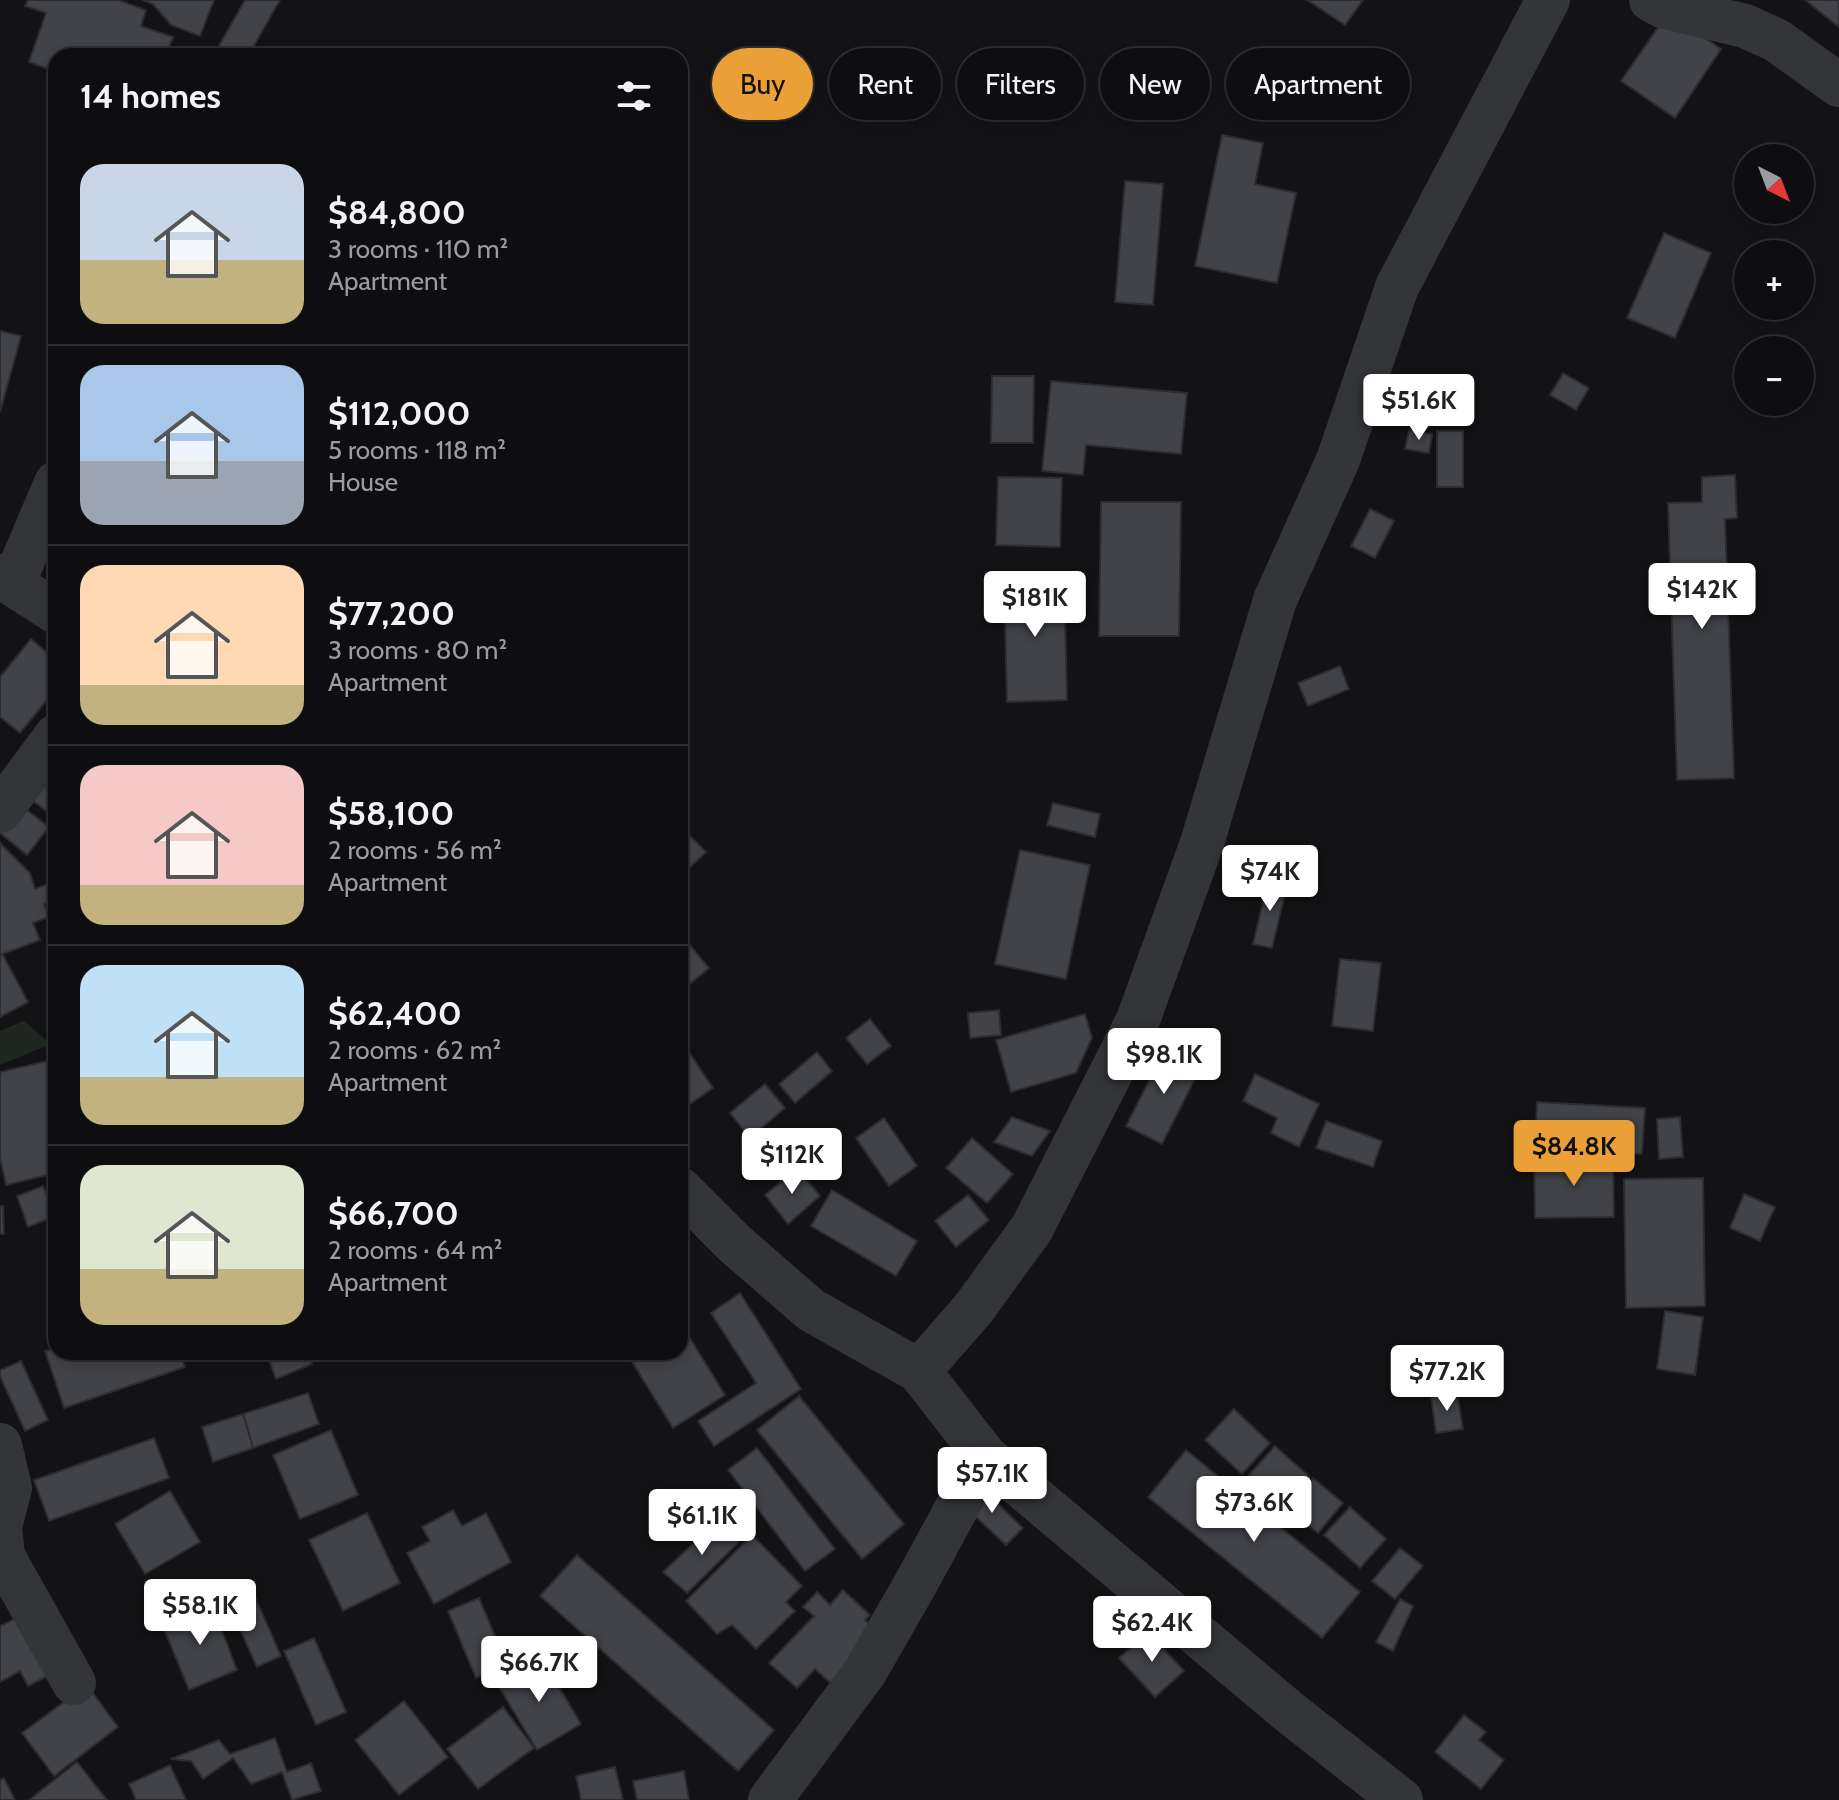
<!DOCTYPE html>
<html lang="en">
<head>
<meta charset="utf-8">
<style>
	body { margin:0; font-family:Cabin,sans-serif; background:#171719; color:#f1f3f6; height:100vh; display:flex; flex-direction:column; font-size:30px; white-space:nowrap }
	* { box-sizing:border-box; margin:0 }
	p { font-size:26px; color:#9b9c9f }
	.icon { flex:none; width:44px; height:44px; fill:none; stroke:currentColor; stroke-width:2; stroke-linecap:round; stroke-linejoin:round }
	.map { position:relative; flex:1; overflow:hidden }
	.details { position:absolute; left:48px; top:48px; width:640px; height:1312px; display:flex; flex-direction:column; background:#0e0e10; border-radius:24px; box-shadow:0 4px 12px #0003,0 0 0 2px #2e2e30 }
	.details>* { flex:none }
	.top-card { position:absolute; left:712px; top:48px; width:760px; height:72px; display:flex; gap:16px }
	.needle { width:52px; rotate:138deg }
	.tools { position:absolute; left:1734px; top:144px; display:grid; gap:16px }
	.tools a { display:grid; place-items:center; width:80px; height:80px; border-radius:50%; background:#0e0e10; box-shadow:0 4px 12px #0003,0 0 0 2px #2e2e30; font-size:40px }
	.price { position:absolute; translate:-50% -68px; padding:0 18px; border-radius:8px; background:#fff; color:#222; font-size:26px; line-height:52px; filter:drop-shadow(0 2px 4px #0008) }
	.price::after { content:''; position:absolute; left:50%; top:48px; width:24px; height:18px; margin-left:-12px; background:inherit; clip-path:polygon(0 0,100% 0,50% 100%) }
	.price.on { background:#eaa036; color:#111 }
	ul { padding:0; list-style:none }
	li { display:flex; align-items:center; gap:24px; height:200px; padding:0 32px }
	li+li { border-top:2px solid #2e2e30 }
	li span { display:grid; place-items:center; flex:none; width:224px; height:160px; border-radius:24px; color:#555 }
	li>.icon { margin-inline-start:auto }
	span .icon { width:96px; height:96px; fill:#fffc; stroke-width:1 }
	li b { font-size:34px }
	h2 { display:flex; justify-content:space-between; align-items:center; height:96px; padding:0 32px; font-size:34px }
	.tag { padding:0 28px; border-radius:36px; background:#0e0e10; box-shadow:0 4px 12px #0003,0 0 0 2px #2e2e30; font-size:28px; line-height:72px }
	.tag.on { background:#eaa036; color:#111 }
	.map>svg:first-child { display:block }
</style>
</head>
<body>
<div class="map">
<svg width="1839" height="1800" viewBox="0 0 1839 1800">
	<rect width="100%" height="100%" fill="#131315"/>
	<polygon fill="#1f2720" points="24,1021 51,1044 0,1065 0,1031"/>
	<g fill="#424348" stroke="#2d2d30" stroke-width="2">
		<polygon points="28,0 118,0 146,10 141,26 173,37 166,56 56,56 56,72 29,62 46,13 25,6"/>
		<polygon points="142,0 214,0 200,36 171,25 153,4"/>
		<polygon points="245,0 280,0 248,56 213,56"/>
		<polygon points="1307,0 1363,0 1345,25"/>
		<polygon points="1805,0 1839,0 1839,27"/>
		<polygon points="1668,13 1721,49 1675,118 1621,81"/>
		<polygon points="1222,135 1263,143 1255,184 1296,193 1277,283 1195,266"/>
		<polygon points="1125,181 1163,184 1153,305 1115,302"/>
		<polygon points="1664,233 1711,253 1675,338 1627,318"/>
		<polygon points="0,331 21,336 0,412"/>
		<polygon points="1563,373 1589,388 1576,410 1550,395"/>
		<polygon points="992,376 1034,376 1033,443 991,443"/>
		<polygon points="1051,381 1187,393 1181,454 1086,445 1083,475 1042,471"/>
		<polygon points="1409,430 1432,434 1429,453 1405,449"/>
		<rect x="1437" y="431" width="26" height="56"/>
		<polygon points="1735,475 1737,518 1725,519 1734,778 1677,780 1668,503 1702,502 1702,477"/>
		<polygon points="998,477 1062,478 1060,547 996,545"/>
		<polygon points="1101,502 1181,502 1179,636 1099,636"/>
		<polygon points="1370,509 1394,521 1375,558 1351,546"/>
		<polygon points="1064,577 1067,700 1007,702 1004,578"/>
		<polygon points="31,639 56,660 56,689 20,733 0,717 0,677"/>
		<polygon points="1340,666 1349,689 1308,706 1298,683"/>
		<polygon points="56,761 56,819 26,795"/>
		<polygon points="18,803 49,827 27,855 0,833 0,826"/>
		<polygon points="1053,803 1100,814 1095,837 1047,825"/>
		<polygon points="680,826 706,852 684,873 680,869"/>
		<polygon points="0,843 30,873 35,889 56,881 56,899 44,904 49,917 33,923 40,940 0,955"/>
		<polygon points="1020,850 1090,865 1066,979 995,964"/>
		<polygon points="1269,877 1288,882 1272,948 1253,944"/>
		<polygon points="680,933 709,968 680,992"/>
		<polygon points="3,955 28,1002 0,1017 0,956"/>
		<polygon points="1340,959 1381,963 1373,1031 1332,1026"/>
		<polygon points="999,1010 1001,1035 970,1038 968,1013"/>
		<polygon points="1085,1014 1092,1038 1076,1073 1011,1092 996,1040"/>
		<polygon points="870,1019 891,1046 867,1064 846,1038"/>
		<polygon points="680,1039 713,1088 680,1111"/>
		<polygon points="1165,1049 1201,1067 1162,1144 1126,1126"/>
		<polygon points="817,1052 832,1071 795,1103 779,1084"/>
		<polygon points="56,1059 56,1173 6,1185 0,1157 0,1072"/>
		<polygon points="1255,1074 1319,1104 1299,1147 1271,1133 1277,1118 1243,1101"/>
		<polygon points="765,1084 785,1108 750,1138 730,1113"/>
		<polygon points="1537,1102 1645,1108 1642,1154 1535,1149"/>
		<polygon points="1012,1117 1050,1131 1032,1156 994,1142"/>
		<polygon points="1680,1117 1683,1157 1659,1159 1657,1119"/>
		<polygon points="884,1118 917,1166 889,1186 856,1138"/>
		<polygon points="1326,1121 1382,1141 1373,1167 1316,1148"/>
		<polygon points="972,1138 1013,1174 987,1203 946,1168"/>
		<polygon points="1613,1157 1614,1217 1535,1218 1534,1159"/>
		<polygon points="797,1168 820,1196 788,1224 765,1195"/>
		<polygon points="1703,1178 1705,1306 1626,1308 1624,1179"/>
		<polygon points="43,1186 56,1216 28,1227 17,1196"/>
		<polygon points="832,1190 917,1241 896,1276 811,1226"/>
		<polygon points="1744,1194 1775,1207 1760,1241 1730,1228"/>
		<polygon points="968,1195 989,1220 956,1247 935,1221"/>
		<polygon points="0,1206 3,1206 4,1234 0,1234"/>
		<polygon points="740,1293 801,1389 714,1446 698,1421 756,1383 711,1313"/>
		<polygon points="1665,1311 1703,1317 1695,1375 1657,1369"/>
		<polygon points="680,1322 725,1395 673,1428 626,1352 680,1352"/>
		<polygon points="56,1348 56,1352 180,1352 185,1367 64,1408 45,1351"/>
		<polygon points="266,1352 307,1352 312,1364 276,1379"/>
		<polygon points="21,1361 48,1420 25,1431 0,1376 0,1370"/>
		<polygon points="308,1393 319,1424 253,1448 243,1414"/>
		<polygon points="1457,1394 1463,1429 1436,1433 1431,1397"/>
		<polygon points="799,1396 904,1524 862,1559 757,1430"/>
		<polygon points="1234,1409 1270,1443 1242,1474 1205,1440"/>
		<polygon points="243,1414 253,1448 213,1462 202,1427"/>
		<polygon points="331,1430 358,1495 300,1519 273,1455"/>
		<polygon points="154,1438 169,1478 49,1521 34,1480"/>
		<polygon points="1275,1446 1310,1477 1283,1505 1249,1475"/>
		<polygon points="757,1448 835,1549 805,1571 728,1470"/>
		<polygon points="1186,1450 1360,1592 1322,1638 1148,1497"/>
		<polygon points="1313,1478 1343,1503 1318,1533 1287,1508"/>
		<polygon points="978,1485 1023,1528 1006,1545 961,1503"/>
		<polygon points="170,1491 200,1542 145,1574 115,1524"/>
		<polygon points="690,1497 703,1518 679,1535 665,1515"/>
		<polygon points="1350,1507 1386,1539 1360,1568 1324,1535"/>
		<polygon points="453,1510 462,1526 486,1513 511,1562 434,1604 407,1553 430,1541 422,1527"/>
		<polygon points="367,1513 400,1583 343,1611 309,1540"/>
		<polygon points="719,1519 739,1542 687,1593 663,1572"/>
		<polygon points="752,1535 802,1586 786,1602 795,1611 756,1649 732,1625 717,1634 686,1601"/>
		<polygon points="1400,1548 1423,1566 1395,1599 1372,1581"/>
		<polygon points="577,1555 774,1730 738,1771 540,1596"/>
		<polygon points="252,1590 281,1656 257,1667 227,1601"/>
		<polygon points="843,1590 870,1615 865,1620 879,1634 832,1684 815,1669 797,1688 769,1663 814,1616 803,1607 817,1592 830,1605"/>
		<polygon points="479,1598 507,1665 476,1678 448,1611"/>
		<polygon points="1400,1599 1413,1606 1393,1651 1376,1642"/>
		<polygon points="212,1604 237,1670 189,1690 162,1624"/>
		<polygon points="23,1615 52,1674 28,1686 20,1671 0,1682 0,1626"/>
		<polygon points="1148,1632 1184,1671 1155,1697 1119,1658"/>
		<polygon points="314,1638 346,1712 316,1725 284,1651"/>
		<polygon points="541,1657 581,1724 537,1750 497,1684"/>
		<polygon points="87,1685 118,1727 54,1776 22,1733"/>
		<polygon points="404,1701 448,1757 399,1795 355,1740"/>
		<polygon points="503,1707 534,1748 478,1789 447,1749"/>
		<polygon points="1464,1715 1486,1732 1479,1740 1504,1760 1481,1789 1435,1752"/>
		<polygon points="275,1738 287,1772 311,1763 321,1791 292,1800 282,1772 251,1784 233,1758 203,1779 191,1761 171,1759 219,1740 230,1754"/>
		<polygon points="77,1762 107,1800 29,1800"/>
		<polygon points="170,1765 186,1800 136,1800 129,1784"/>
		<polygon points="615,1767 623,1800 581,1800 576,1776"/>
		<polygon points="684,1771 689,1800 637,1800 633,1781"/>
		<polygon points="4,1778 15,1800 0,1800 0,1780"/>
	</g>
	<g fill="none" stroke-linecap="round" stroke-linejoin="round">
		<g stroke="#343539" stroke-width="44">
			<polyline points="1651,0 1662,6 1745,26 1776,40 1839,85"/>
			<polyline points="0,576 56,612"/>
			<polyline points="13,584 56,483"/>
			<polyline points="0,811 56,736"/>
			<polyline points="680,1189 735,1244 811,1310 919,1371 985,1456 1288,1711 1401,1800"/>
			<polyline points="919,1371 974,1308 1032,1228 1138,1020 1202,843 1275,600 1338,460 1397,287 1548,0"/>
			<polyline points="0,1445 10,1488 0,1527 3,1556 74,1683"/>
			<polyline points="770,1800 865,1672 916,1583 985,1456"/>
		</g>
	</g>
</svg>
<div class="tools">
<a><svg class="needle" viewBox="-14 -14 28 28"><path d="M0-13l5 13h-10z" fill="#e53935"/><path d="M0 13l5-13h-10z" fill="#9b9c9f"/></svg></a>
<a>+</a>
<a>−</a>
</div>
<b class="price" style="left:1419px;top:442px">$51.6K</b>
<b class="price" style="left:1702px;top:631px">$142K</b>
<b class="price" style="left:1035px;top:639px">$181K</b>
<b class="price" style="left:1270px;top:913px">$74K</b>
<b class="price" style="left:1164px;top:1096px">$98.1K</b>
<b class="price on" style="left:1574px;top:1188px">$84.8K</b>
<b class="price" style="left:792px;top:1196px">$112K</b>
<b class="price" style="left:1447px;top:1413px">$77.2K</b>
<b class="price" style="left:992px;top:1515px">$57.1K</b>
<b class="price" style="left:1254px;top:1544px">$73.6K</b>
<b class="price" style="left:702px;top:1557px">$61.1K</b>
<b class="price" style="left:200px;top:1647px">$58.1K</b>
<b class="price" style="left:1152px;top:1664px">$62.4K</b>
<b class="price" style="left:539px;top:1704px">$66.7K</b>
<div class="top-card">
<a class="tag on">Buy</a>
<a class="tag">Rent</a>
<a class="tag">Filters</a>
<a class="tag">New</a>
<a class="tag">Apartment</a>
</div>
<section class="details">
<h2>14 homes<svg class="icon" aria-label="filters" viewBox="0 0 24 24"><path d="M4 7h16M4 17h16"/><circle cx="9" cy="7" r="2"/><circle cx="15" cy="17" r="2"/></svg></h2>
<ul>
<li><span style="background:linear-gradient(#c9d6e8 60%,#c2b280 0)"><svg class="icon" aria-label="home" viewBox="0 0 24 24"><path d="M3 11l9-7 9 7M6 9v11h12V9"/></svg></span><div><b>$84,800</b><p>3 rooms · 110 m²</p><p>Apartment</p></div></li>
<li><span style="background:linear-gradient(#a9c7e8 60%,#9aa5b1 0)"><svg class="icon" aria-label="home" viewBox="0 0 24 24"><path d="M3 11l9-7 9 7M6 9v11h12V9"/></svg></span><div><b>$112,000</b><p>5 rooms · 118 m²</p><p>House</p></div></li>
<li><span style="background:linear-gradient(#ffd9b3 75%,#c2b280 0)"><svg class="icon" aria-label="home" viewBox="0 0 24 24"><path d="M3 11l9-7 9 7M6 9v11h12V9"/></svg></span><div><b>$77,200</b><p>3 rooms · 80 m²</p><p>Apartment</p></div></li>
<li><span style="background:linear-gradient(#f6c9c9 75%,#c2b280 0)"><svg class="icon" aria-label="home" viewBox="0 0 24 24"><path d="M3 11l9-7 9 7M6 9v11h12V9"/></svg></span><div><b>$58,100</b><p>2 rooms · 56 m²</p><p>Apartment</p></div></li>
<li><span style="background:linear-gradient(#bfe0f5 70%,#c2b280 0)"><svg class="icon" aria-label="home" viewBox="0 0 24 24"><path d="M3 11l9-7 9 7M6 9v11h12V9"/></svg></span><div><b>$62,400</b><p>2 rooms · 62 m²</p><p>Apartment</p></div></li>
<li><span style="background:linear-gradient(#dfe7d0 65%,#c2b280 0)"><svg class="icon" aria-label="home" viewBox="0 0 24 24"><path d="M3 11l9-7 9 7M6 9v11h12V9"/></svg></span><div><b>$66,700</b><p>2 rooms · 64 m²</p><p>Apartment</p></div></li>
</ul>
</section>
</div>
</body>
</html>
